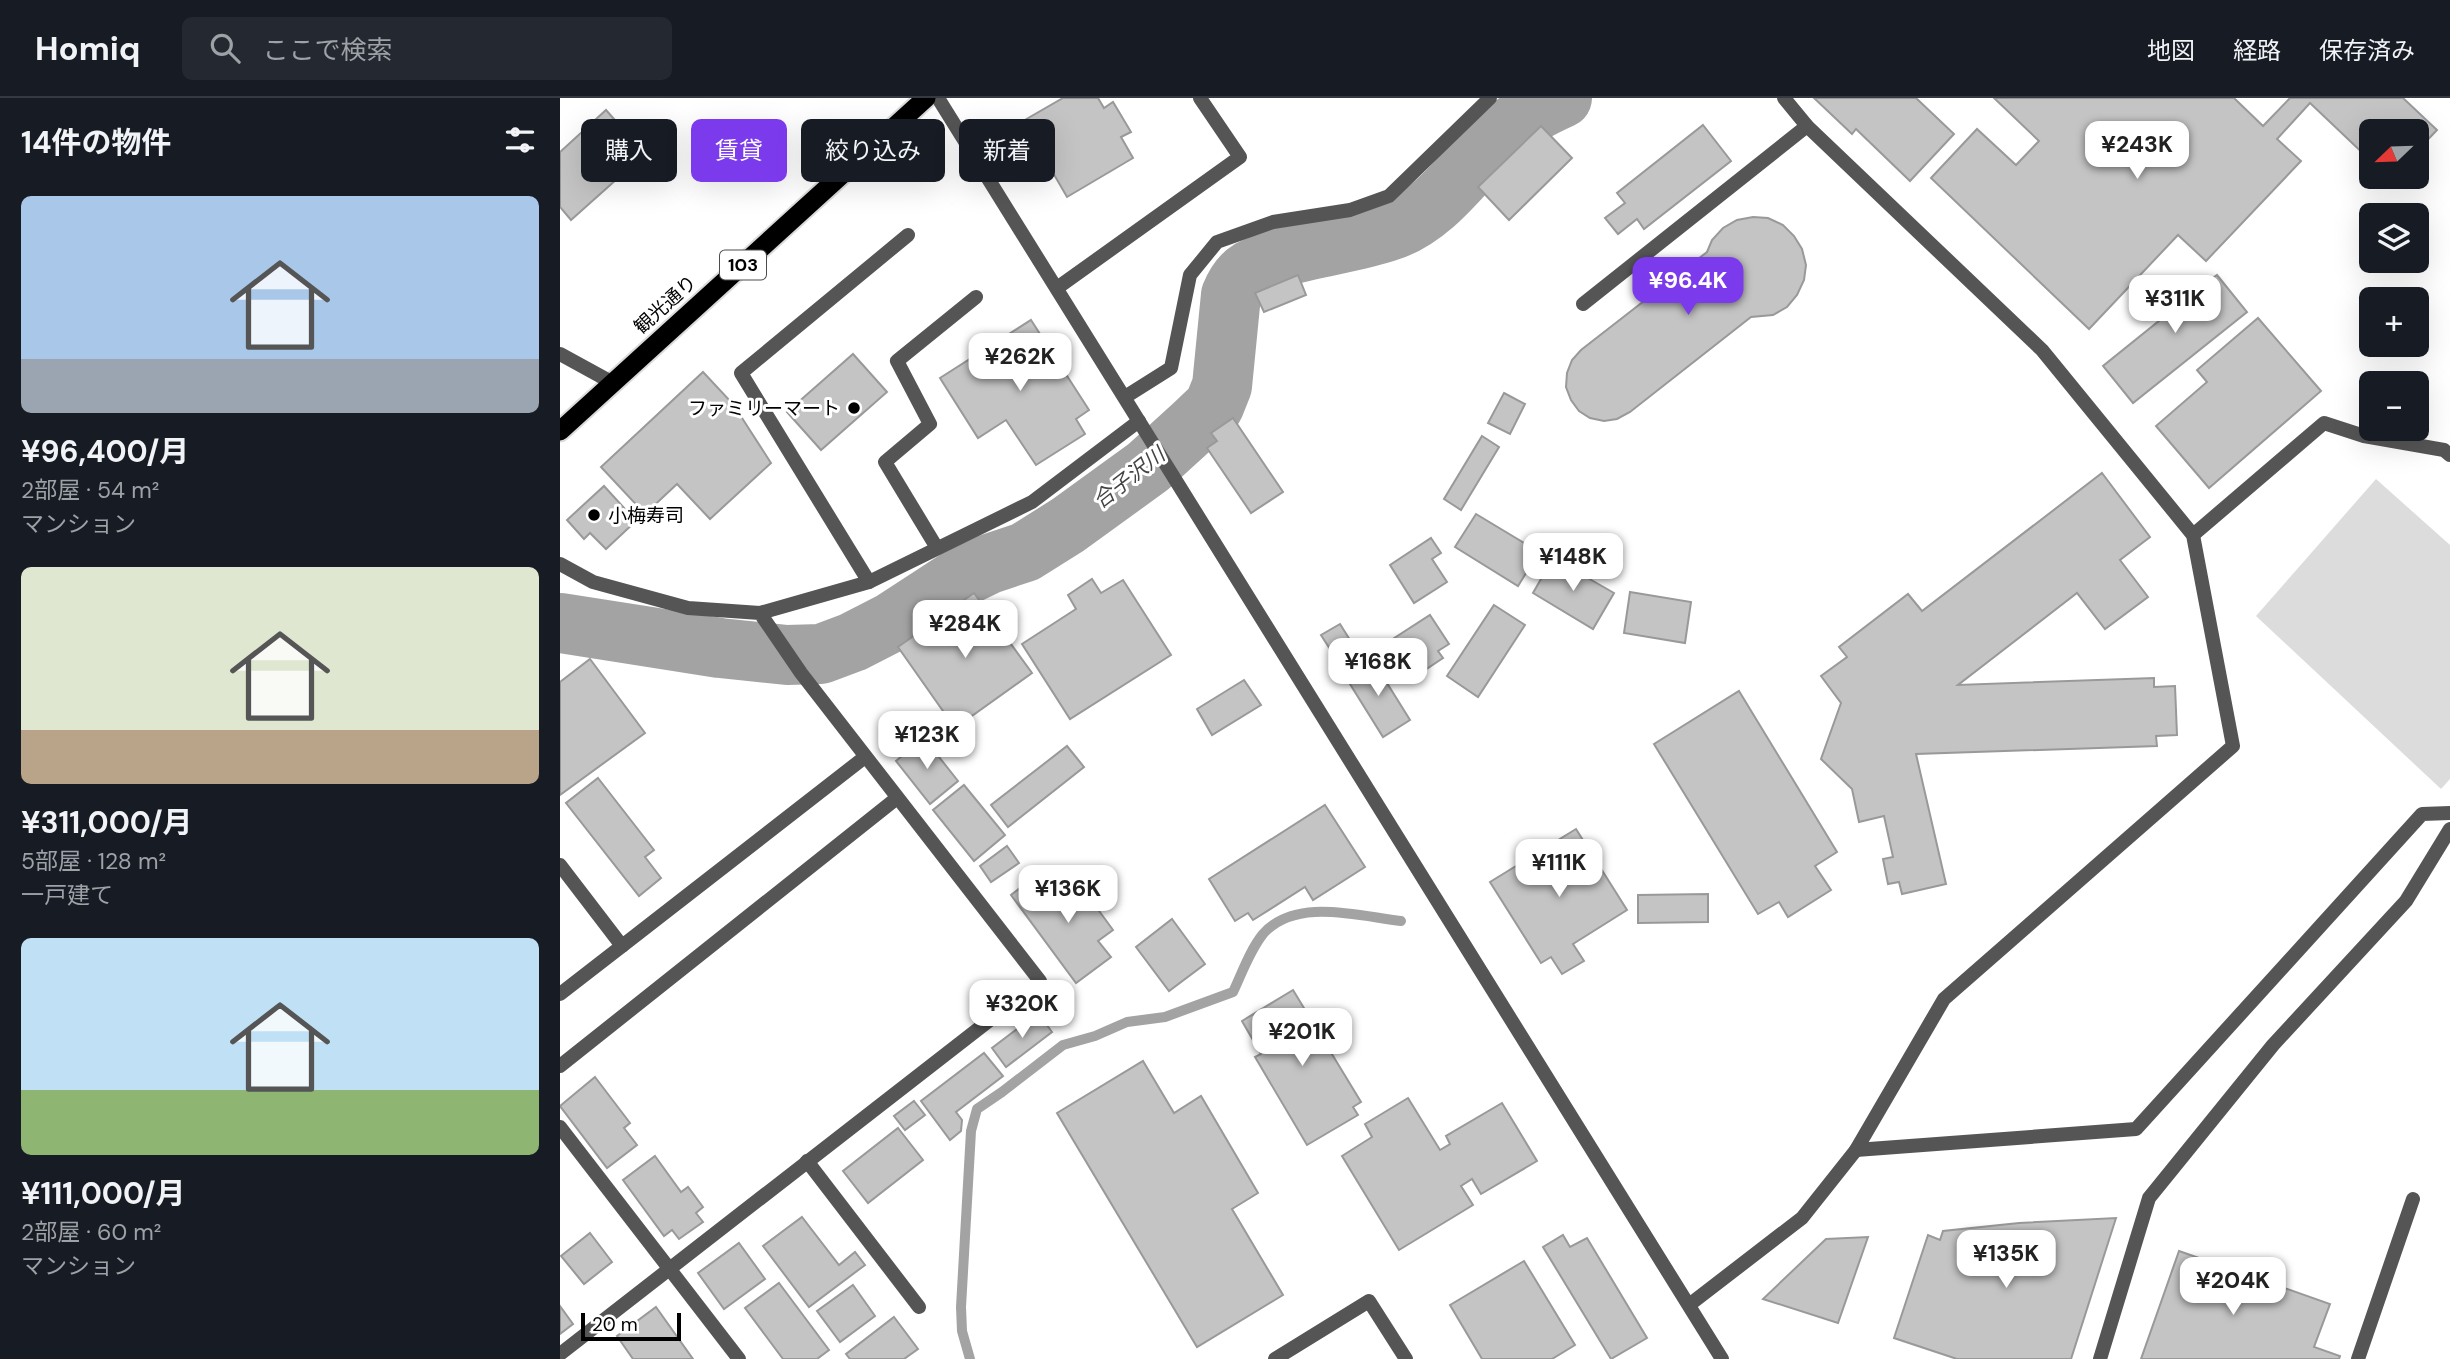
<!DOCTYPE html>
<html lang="ja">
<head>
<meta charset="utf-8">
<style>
	body { margin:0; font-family:"DM Sans","Noto Sans JP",sans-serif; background:#242831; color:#f1f3f6; height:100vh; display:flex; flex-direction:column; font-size:26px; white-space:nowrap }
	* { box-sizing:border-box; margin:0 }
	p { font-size:23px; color:#9ea1a6 }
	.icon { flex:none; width:38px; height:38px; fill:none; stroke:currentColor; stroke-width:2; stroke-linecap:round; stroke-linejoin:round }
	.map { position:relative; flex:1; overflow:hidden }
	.panel { display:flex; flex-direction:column; background:#171b24; width:560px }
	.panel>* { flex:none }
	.hud { position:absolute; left:21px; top:21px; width:665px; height:63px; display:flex; gap:14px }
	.needle { width:46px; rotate:247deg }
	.controls { position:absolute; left:1799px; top:21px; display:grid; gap:14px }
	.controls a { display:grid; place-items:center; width:70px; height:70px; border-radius:10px; background:#171b24; box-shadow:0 7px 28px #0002; font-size:35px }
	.scale { position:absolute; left:21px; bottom:18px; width:100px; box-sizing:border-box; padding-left:7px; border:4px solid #000; border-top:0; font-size:19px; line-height:24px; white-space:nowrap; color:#000; -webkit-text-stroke:5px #fff; paint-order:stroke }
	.price { position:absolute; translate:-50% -60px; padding:0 16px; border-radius:14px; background:#fff; color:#222; font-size:23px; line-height:46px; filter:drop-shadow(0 2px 4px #0008) }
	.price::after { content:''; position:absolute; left:50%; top:42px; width:21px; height:16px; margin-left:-10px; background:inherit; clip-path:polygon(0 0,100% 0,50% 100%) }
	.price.on { background:#7c3aed; color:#fff }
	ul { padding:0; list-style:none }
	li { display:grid; align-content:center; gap:14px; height:371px; padding:0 21px }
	li span { display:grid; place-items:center; height:217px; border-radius:10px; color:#555 }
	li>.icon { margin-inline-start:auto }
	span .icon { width:126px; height:126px; fill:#fffc; stroke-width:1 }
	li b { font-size:30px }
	h2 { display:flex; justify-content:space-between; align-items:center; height:84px; padding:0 21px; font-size:30px }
	.chip { padding:0 24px; border-radius:10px; background:#171b24; box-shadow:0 7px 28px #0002; font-size:24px; line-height:63px }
	.chip.on { background:#7c3aed; color:#fff }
	header { display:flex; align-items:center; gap:42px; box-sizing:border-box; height:98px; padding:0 35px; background:#171b24; border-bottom:2px solid #363941 }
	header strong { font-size:33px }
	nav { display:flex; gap:38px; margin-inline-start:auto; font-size:24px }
	.search { width:490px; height:63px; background:#242831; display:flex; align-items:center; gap:18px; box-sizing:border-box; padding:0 24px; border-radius:10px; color:#9ea1a6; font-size:26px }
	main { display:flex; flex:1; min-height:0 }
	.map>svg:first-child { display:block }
</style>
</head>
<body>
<header>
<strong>Homiq</strong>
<div class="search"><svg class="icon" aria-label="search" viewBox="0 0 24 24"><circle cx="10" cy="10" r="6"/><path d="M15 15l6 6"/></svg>ここで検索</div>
<nav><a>地図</a><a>経路</a><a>保存済み</a></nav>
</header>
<main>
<section class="panel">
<h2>14件の物件<svg class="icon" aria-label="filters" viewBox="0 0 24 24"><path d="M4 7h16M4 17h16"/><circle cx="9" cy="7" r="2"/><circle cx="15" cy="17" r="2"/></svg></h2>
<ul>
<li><span style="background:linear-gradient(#a9c7e8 75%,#9aa5b1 0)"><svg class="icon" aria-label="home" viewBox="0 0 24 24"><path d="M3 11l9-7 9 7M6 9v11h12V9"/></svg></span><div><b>¥96,400/月</b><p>2部屋 · 54 m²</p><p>マンション</p></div></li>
<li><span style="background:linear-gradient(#dfe7d0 75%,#b9a48a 0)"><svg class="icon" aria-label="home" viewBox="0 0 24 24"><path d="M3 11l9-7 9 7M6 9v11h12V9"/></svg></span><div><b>¥311,000/月</b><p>5部屋 · 128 m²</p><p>一戸建て</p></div></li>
<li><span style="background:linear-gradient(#bfe0f5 70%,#8fb573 0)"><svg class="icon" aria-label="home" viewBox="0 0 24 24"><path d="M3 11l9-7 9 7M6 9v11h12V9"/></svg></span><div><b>¥111,000/月</b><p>2部屋 · 60 m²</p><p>マンション</p></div></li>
</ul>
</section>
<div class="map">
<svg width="1890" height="1261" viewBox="0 0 1890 1261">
	<rect width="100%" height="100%" fill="#fff"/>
	<polygon fill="#dcdcdc" points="1816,381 1890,447 1890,681 1881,691 1696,518"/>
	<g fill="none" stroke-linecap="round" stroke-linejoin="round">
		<path stroke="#a3a3a3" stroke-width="10" d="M410,1261L402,1233L401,1209L411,1033L417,1011L442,994L503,947L535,938L567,924L605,919L673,894C682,875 690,852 703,836C735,799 798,818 841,823"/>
		<path stroke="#a3a3a3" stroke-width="60" d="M0,525L160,550L227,557L261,556L293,544L332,524L398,481L429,466L465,454L508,427L588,369L633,328L654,308L662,288L671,197C675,187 680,178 690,172C729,151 786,148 829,133C875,118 905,71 938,39C956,22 980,10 1002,0"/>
	</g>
	<g fill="#c4c4c4" stroke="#999" stroke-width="2">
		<polygon points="503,0 538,0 544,10 553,4 571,34 561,39 573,60 507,99 463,23"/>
		<polygon points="1254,0 1356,0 1394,36 1350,83 1296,31 1292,36"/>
		<polygon points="1434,0 1674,0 1703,28 1730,0 1843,0 1877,32 1857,53 1857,33 1811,33 1811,63 1750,5 1717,41 1741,63 1646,163 1618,137 1529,231 1371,80 1417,31 1456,67 1479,43"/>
		<polygon points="46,12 85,56 11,122 0,109 0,54"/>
		<polygon points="1143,27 1171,63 1084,131 1077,121 1058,136 1045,120 1065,105 1057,95"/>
		<polygon points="981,28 1012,60 949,122 918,89"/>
		<polygon points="1193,119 1208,120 1223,127 1234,138 1242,151 1246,167 1244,182 1237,197 1227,209 1213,217 1191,219 1070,314 1057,321 1044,323 1030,320 1019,313 1011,302 1006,289 1007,275 1012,262 1021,252 1147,154 1152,142 1163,130 1177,122"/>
		<polygon points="738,177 746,197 704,214 695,195"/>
		<polygon points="1657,177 1687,214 1573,305 1543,268 1605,218 1593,204 1625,179 1636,193"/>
		<polygon points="1698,220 1761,293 1649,390 1596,328 1647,284 1637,272"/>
		<polygon points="471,222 529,312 516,321 525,336 476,367 446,322 418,340 380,280"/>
		<polygon points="293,256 327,294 261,352 227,314"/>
		<polygon points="143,274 173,306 211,365 150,421 117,386 85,416 41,369"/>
		<polygon points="944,295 965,306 950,336 928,325"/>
		<polygon points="673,320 723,394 691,415 647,350 657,343 651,335"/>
		<polygon points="922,338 939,349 901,412 884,401"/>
		<polygon points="1542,375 1590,439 1560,462 1588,499 1545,531 1517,495 1398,587 1594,580 1594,589 1615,588 1617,637 1596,638 1597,648 1356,656 1386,786 1342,796 1339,784 1328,786 1323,761 1333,759 1324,718 1299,724 1292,691 1261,661 1281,605 1261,578 1287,559 1279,549 1348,496 1362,513"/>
		<polygon points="44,388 76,423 46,451 30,435 24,441 7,422"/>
		<polygon points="916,416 979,454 958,488 895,449"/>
		<polygon points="871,440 881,455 872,461 887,484 854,505 830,467"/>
		<polygon points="993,460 1054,495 1033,531 973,495"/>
		<polygon points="532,481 541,495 563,482 611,557 510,621 462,546 516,511 508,497"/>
		<polygon points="1070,494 1131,504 1125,545 1064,535"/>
		<polygon points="414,495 472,575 395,630 338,549"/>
		<polygon points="934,507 965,527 918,599 887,578"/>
		<polygon points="870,517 889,546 878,553 883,560 853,580 848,572 844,575 825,546"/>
		<polygon points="780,526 795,550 777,562 761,537"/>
		<polygon points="30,561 85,635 0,697 0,584"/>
		<polygon points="812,561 850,622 823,639 785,578"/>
		<polygon points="684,582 701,607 652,637 637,611"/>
		<polygon points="1179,593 1277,754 1255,768 1271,792 1228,819 1219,804 1198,816 1094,646"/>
		<polygon points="364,640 398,683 370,706 336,663"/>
		<polygon points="507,648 524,669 448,729 431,707"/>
		<polygon points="38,680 94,752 85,759 101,780 79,798 6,705"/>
		<polygon points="404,687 445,737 414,763 373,712"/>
		<polygon points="765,707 805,769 753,802 745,789 693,822 688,815 675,823 649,781"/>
		<polygon points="1016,731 1067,812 1013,846 1024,863 1002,876 991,859 981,865 930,784"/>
		<polygon points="447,748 459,765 431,784 420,768"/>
		<polygon points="512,776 553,832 538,843 551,859 516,885 451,797 469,783 481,799"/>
		<polygon points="1148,796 1148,824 1078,825 1078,797"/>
		<polygon points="612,821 645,866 609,893 576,849"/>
		<polygon points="733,892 801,1004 793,1009 798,1017 747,1047 695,959 701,956 682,923"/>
		<polygon points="478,915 492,934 446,969 432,950"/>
		<polygon points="424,955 443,978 396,1014 402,1022 401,1033 390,1042 361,1003"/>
		<polygon points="583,963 614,1015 641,998 698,1095 672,1111 723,1197 637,1249 497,1015"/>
		<polygon points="35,979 70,1025 64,1030 77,1047 47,1070 0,1008"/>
		<polygon points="848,1000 880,1052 890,1046 886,1038 942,1005 977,1063 921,1096 912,1081 901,1088 913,1107 839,1152 782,1058 812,1039 805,1026"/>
		<polygon points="354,1003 365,1017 345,1032 334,1018"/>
		<polygon points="338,1030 363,1062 308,1105 283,1073"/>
		<polygon points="95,1058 121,1094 128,1089 143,1109 136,1115 143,1124 119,1141 112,1132 104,1138 63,1082"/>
		<polygon points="242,1119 279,1167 295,1154 305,1167 249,1209 203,1148"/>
		<polygon points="1556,1120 1511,1261 1397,1261 1334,1240 1368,1137 1380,1142 1383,1133 1459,1125"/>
		<polygon points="30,1135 52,1164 24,1186 1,1158"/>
		<polygon points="1003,1137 1010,1149 1027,1140 1087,1240 1051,1261 983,1149"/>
		<polygon points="1308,1139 1278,1225 1203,1201 1266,1141"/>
		<polygon points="179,1145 205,1181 164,1211 138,1175"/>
		<polygon points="1619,1153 1770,1206 1754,1249 1780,1258 1779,1261 1581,1261"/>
		<polygon points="964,1163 1015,1247 992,1261 922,1261 890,1207"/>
		<polygon points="219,1185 269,1252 257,1261 223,1261 185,1210"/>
		<polygon points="293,1187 315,1218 280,1244 257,1213"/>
		<polygon points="0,1208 13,1226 0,1236"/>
		<polygon points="96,1209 133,1261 73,1261 57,1238"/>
		<polygon points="334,1219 358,1251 344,1261 290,1261 286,1256"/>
	</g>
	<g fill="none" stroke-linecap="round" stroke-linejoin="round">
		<g stroke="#dbdbdb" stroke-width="23">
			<polyline id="trunk" points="0,333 366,0"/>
		</g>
		<g stroke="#555" stroke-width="14">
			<polyline points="497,190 680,59 640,0"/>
			<polyline points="1023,206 1247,28"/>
			<polyline points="565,299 611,270 630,177 657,144 713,124 790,112 829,98 930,0"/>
			<polyline points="1633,437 1764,325 1804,338 1884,352 1890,357"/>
			<polyline points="377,450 325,364 370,326 337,263 416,199"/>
			<polyline points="309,484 181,275 348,137"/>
			<polyline points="0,767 62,848 305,659"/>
			<polyline points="0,896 62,848"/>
			<polyline points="1296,1052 1576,1031 1862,716 1890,715"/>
			<polyline points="247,1063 359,1209"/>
			<polyline points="1129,1207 1242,1120 1296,1052 1384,901 1673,648 1633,437 1482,252 1247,28 1224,0"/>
			<polyline points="1540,1261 1589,1100 1713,947 1846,803 1890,731"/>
			<polyline points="1798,1261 1853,1101"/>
		</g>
		<g stroke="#555" stroke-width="14">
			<polyline points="0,256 53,285"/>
			<polyline points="0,466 33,484 128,510 200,515 241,575 480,883 0,1256"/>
			<polyline points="200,515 309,484 472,404 579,323"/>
			<polyline points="0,968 337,700"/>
			<polyline points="0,1029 179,1261"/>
			<polyline points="715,1261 809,1203 846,1261"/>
		</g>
		<polyline stroke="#555" stroke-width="14" points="378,0 1162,1261"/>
		<use href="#trunk" stroke="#000" stroke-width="19"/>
	</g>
	<g fill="#000" stroke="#fff" stroke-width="2.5">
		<circle cx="294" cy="310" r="7"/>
		<circle cx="34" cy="417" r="7"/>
	</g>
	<g text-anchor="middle" stroke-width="6" stroke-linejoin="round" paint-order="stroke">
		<rect fill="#fff" stroke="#4c4c4c" stroke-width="2" x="160" y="152.5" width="46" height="29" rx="5"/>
		<g font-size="18" font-weight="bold" fill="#000">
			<text x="183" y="173">103</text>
		</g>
		<g font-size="19" fill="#000" stroke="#fff">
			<text transform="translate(105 206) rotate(-42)" y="7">観光通り</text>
		</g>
		<g font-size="19" fill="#000" stroke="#fff" text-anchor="end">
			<text x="280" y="317">ファミリーマート</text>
			<text x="48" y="424" text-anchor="start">小梅寿司</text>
		</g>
		<g font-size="21" font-style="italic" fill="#444" stroke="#fff">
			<text transform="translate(569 380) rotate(-38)" y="7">合子沢川</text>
		</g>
	</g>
</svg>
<div class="controls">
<a><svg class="needle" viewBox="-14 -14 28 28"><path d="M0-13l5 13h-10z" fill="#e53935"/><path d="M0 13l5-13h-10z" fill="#9ea1a6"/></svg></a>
<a><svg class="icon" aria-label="layers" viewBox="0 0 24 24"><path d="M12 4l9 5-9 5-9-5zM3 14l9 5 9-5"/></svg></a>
<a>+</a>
<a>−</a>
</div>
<div class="scale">20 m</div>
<b class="price" style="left:1577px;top:83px">¥243K</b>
<b class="price on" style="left:1128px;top:219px">¥96.4K</b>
<b class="price" style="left:1615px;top:237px">¥311K</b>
<b class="price" style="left:460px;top:295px">¥262K</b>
<b class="price" style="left:1013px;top:495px">¥148K</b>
<b class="price" style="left:405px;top:562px">¥284K</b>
<b class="price" style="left:818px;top:600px">¥168K</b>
<b class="price" style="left:367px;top:673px">¥123K</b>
<b class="price" style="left:999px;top:801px">¥111K</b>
<b class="price" style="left:508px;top:827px">¥136K</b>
<b class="price" style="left:462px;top:942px">¥320K</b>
<b class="price" style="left:742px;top:970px">¥201K</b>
<b class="price" style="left:1446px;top:1192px">¥135K</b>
<b class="price" style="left:1673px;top:1219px">¥204K</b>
<div class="hud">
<a class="chip">購入</a>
<a class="chip on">賃貸</a>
<a class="chip">絞り込み</a>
<a class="chip">新着</a>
</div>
</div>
</main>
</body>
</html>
